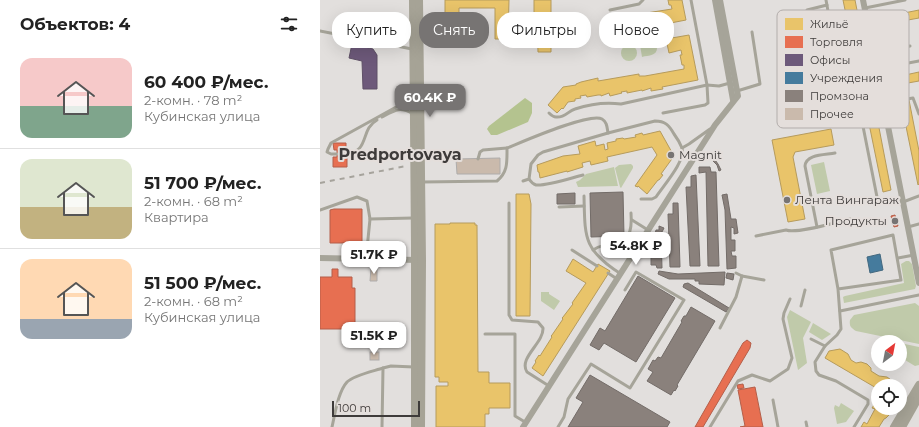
<!DOCTYPE html>
<html lang="ru">
<head>
<meta charset="utf-8">
<style>
	body { margin:0; font-family:Montserrat,sans-serif; background:#f2f2f2; color:#222; height:100vh; display:flex; flex-direction:column; font-size:15px; white-space:nowrap }
	* { box-sizing:border-box; margin:0 }
	p { font-size:13px; color:#767676 }
	.icon { flex:none; width:22px; height:22px; fill:none; stroke:currentColor; stroke-width:2; stroke-linecap:round; stroke-linejoin:round }
	.map { position:relative; flex:1; overflow:hidden }
	.panel { display:flex; flex-direction:column; background:#fff; width:320px }
	.panel>* { flex:none }
	.banner { position:absolute; left:12px; top:12px; width:380px; height:36px; display:flex; gap:8px }
	.needle { width:26px; rotate:32deg }
	.controls { position:absolute; left:551px; top:335px; display:grid; gap:8px }
	.controls a { display:grid; place-items:center; width:36px; height:36px; border-radius:50%; background:#fff; box-shadow:0 4px 16px #0002; font-size:20px }
	.scale { position:absolute; left:12px; bottom:10px; width:88px; box-sizing:border-box; padding-left:4px; border:2px solid #3e3b3a; border-top:0; font-size:11px; line-height:14px; white-space:nowrap; color:#3e3b3a; -webkit-text-stroke:3px #e4dedb; paint-order:stroke }
	.price { position:absolute; translate:-50% -34px; padding:0 9px; border-radius:8px; background:#fff; color:#222; font-size:13px; line-height:26px; filter:drop-shadow(0 1px 2px #0008) }
	.price::after { content:''; position:absolute; left:50%; top:24px; width:12px; height:9px; margin-left:-6px; background:inherit; clip-path:polygon(0 0,100% 0,50% 100%) }
	.price.current { background:#777473; color:#fff }
	ul { padding:0; list-style:none }
	li { display:flex; align-items:center; gap:12px; height:100px; padding:0 20px }
	li+li { border-top:1px solid #e0e0e0 }
	li span { display:grid; place-items:center; flex:none; width:112px; height:80px; border-radius:12px; color:#555 }
	li>.icon { margin-inline-start:auto }
	span .icon { width:48px; height:48px; fill:#fffc; stroke-width:1 }
	li b { font-size:17px }
	h2 { display:flex; justify-content:space-between; align-items:center; height:48px; padding:0 20px; font-size:17px }
	.chip { padding:0 14px; border-radius:16px; background:#fff; box-shadow:0 4px 16px #0002; font-size:14px; line-height:36px }
	.chip.current { background:#777473; color:#fff }
	main { display:flex; flex:1; min-height:0 }
	.map>svg:first-child { display:block }
</style>
</head>
<body>
<main>
<section class="panel">
<h2>Объектов: 4<svg class="icon" aria-label="filters" viewBox="0 0 24 24"><path d="M4 7h16M4 17h16"/><circle cx="9" cy="7" r="2"/><circle cx="15" cy="17" r="2"/></svg></h2>
<ul>
<li><span style="background:linear-gradient(#f6c9c9 60%,#7fa58c 0)"><svg class="icon" aria-label="home" viewBox="0 0 24 24"><path d="M3 11l9-7 9 7M6 9v11h12V9"/></svg></span><div><b>60 400 ₽/мес.</b><p>2-комн. · 78 m²</p><p>Кубинская улица</p></div></li>
<li><span style="background:linear-gradient(#dfe7d0 60%,#c2b280 0)"><svg class="icon" aria-label="home" viewBox="0 0 24 24"><path d="M3 11l9-7 9 7M6 9v11h12V9"/></svg></span><div><b>51 700 ₽/мес.</b><p>2-комн. · 68 m²</p><p>Квартира</p></div></li>
<li><span style="background:linear-gradient(#ffd9b3 75%,#9aa5b1 0)"><svg class="icon" aria-label="home" viewBox="0 0 24 24"><path d="M3 11l9-7 9 7M6 9v11h12V9"/></svg></span><div><b>51 500 ₽/мес.</b><p>2-комн. · 68 m²</p><p>Кубинская улица</p></div></li>
</ul>
</section>
<div class="map">
<svg width="599" height="427" viewBox="0 0 599 427">
	<rect width="100%" height="100%" fill="#e2dfdd"/>
	<g fill="#c0caaa">
		<path d="M332,43H334L337,48C337,56 329,55 322,57L320,45Z"/>
		<circle cx="309" cy="53" r="8"/>
		<polygon points="504,162 510,191 497,194 491,165"/>
		<polygon points="311,164 313,166 313,168 301,188 300,187 295,168 299,165"/>
		<polygon points="294,167 298,186 258,187 256,182 260,180 266,174"/>
		<polygon points="586,261 589,261 592,264 596,286 595,289 524,303 523,297 525,296 584,283 581,264"/>
		<polygon points="221,292 229,292 229,294 240,301 234,310 221,301"/>
		<path d="M595,303L599,306V344L536,331C531,328 529,326 530,320L534,315Z"/>
		<polygon points="470,310 491,322 483,338 487,363 478,370 467,317"/>
		<polygon points="493,323 511,334 502,340 489,332"/>
		<polygon points="580,343 599,347 599,365 595,366 580,357"/>
		<polygon points="521,403 534,411 526,422 517,424 514,408 515,405 519,407"/>
	</g>
	<polygon fill="#b4c38f" points="205,98 212,103 212,113 208,122 177,135 171,135 167,129 169,126"/>
	<g fill="#e9c46a" stroke="#b69b5c">
		<polygon points="125,0 189,0 188,39 175,39 175,8 139,8 139,39 125,39"/>
		<polygon points="214,0 231,0 231,52 218,52 217,20 214,20"/>
		<polygon points="348,0 362,0 366,20 330,27 331,29 319,31 318,28 295,32 295,31 292,31 289,17 307,13 307,16 352,9 351,5 349,5"/>
		<polygon points="523,0 535,0 549,71 538,73"/>
		<polygon points="599,10 599,18 566,24 564,17"/>
		<polygon points="369,35 378,80 342,87 343,89 331,91 331,88 322,91 322,90 307,93 307,91 301,92 302,93 290,96 289,93 281,96 281,95 278,95 267,97 266,95 260,96 261,98 255,99 255,101 248,102 243,109 242,108 237,113 228,105 243,87 256,85 256,84 261,82 278,78 278,81 284,80 319,74 319,76 325,76 364,69 364,65 362,65 360,55 362,55 361,50 349,53 346,39"/>
		<polygon points="599,72 599,81 577,85 576,77"/>
		<polygon points="589,100 599,151 599,184 598,185 581,102"/>
		<polygon points="555,107 571,190 563,192 546,109"/>
		<polygon points="511,129 514,145 475,152 473,157 485,219 468,222 452,140"/>
		<polygon points="340,131 354,156 341,174 343,175 339,180 338,180 327,194 318,186 318,187 315,186 337,155 332,147 287,157 288,161 271,165 270,161 262,163 263,167 247,172 247,171 220,178 219,172 218,172 217,165 243,156 260,154 258,146 275,141 276,146 284,144 285,150 288,149 287,143 296,141 296,139 303,138 304,139 316,137 315,135 322,133 323,135"/>
		<polygon points="196,194 209,194 211,204 210,316 196,316"/>
		<polygon points="130,223 155,223 155,225 157,225 158,372 169,372 169,383 190,383 190,408 169,408 169,414 165,414 165,427 116,427 116,386 128,386 128,382 119,382 119,377 115,377 115,224 130,224"/>
		<polygon points="253,259 273,272 278,264 290,271 223,376 212,368 216,362 215,361 219,355 220,356 232,337 231,336 232,335 243,319 242,318 243,317 253,304 252,303 266,283 246,271"/>
		<polygon points="520,349 528,354 531,360 536,363 541,362 547,364 551,368 551,371 559,376 567,377 574,382 577,386 558,386 558,389 505,358 509,351"/>
		<polygon points="556,402 558,403 558,408 571,408 571,411 569,415 566,418 564,419 559,427 541,427 544,422 547,424 555,409 552,408"/>
	</g>
	<g fill="#e76f51" stroke="#b45f4a">
		<polygon points="13,143 26,143 26,150 24,150 24,157 27,157 27,167 13,167 13,157 17,157 17,150 14,150"/>
		<polygon points="14,209 42,209 42,242 26,244 24,243 10,243 10,210"/>
		<polygon points="575,215 578,226 574,227 571,216"/>
		<polygon points="12,269 18,269 18,277 32,277 32,288 35,288 35,329 0,329 0,277 12,277"/>
		<polygon points="427,340 431,343 430,348 383,427 375,427 423,343"/>
		<polygon points="423,384 424,388 418,389 417,385"/>
		<polygon points="435,387 443,427 420,427 425,426 418,390"/>
	</g>
	<polygon fill="#6d597a" stroke="#5f5067" points="32,44 53,49 57,55 57,89 43,89 42,61 29,58"/>
	<polygon fill="#457b9d" stroke="#43687f" points="560,254 563,270 550,273 547,257"/>
	<g fill="#8a817c" stroke="#736c68">
		<rect x="49" y="15" width="6" height="10"/>
		<polygon points="393,157 398,164 401,170 399,171 397,165 391,159"/>
		<polygon points="379,167 390,167 391,172 396,172 399,266 388,266 386,172 379,173"/>
		<polygon points="376,175 380,266 370,266 366,187 371,187 371,176"/>
		<polygon points="303,192 304,236 271,237 270,193"/>
		<polygon points="255,193 255,204 237,204 237,194"/>
		<polygon points="407,194 411,219 416,219 418,233 414,234 414,228 411,227 411,240 415,240 415,251 411,251 412,256 416,256 416,268 407,269 405,210 402,195"/>
		<polygon points="353,203 358,203 360,267 350,267 348,214 353,214"/>
		<polygon points="339,226 344,228 342,232 341,232 342,268 337,268 336,265 331,265 331,239 333,238 333,234 335,234 336,230 339,230"/>
		<polygon points="339,271 358,274 405,272 404,285 379,284 379,281 375,281 375,279 349,279 338,274"/>
		<polygon points="407,273 414,274 413,280 406,278"/>
		<polygon points="318,276 355,298 316,362 284,343 279,350 270,345 280,328 285,331"/>
		<polygon points="368,283 409,308 406,312 363,287 364,284"/>
		<polygon points="371,307 395,321 357,385 358,386 355,391 354,390 351,395 327,381 333,372 328,369 333,360 335,361 338,357 341,358 362,322 361,321 364,316 366,316"/>
		<polygon points="270,375 350,422 347,427 248,427 263,402 256,398"/>
	</g>
	<g fill="#cabaac" stroke="#aeacab">
		<polygon points="180,158 180,174 137,174 136,159"/>
		<polygon points="51,268 57,268 57,281 50,281"/>
		<rect x="50" y="352" width="9" height="8"/>
	</g>
	<g fill="none" stroke-linecap="round" stroke-linejoin="round">
		<g stroke="#a6a499" stroke-width="3">
			<polyline points="506,0 525,105 522,117"/>
			<polyline points="545,8 585,0"/>
			<polyline points="290,10 319,4 323,0"/>
			<polyline points="487,10 507,5"/>
			<polyline points="101,30 110,30"/>
			<polyline points="0,31 92,49"/>
			<polyline points="576,65 574,49 590,46"/>
			<polyline points="557,69 599,61"/>
			<polyline points="417,91 440,84 432,32"/>
			<polyline points="537,96 557,197"/>
			<polyline points="524,99 561,91"/>
			<polyline points="564,103 593,98 599,114"/>
			<path d="M229,113C231,115 233,117 236,117C245,118 248,111 255,109C270,104 286,102 301,104L387,85L399,86L410,83"/>
			<polyline points="343,113 385,105 388,103 387,85 371,0"/>
			<path d="M62,117C75,110 80,106 93,114"/>
			<polyline points="362,148 369,144 390,129"/>
			<polyline points="17,154 11,154 7,152 8,149 11,143 78,106 83,102 91,91"/>
			<path d="M24,154C51,153 39,130 57,120"/>
			<polyline points="158,159 160,152 163,150 187,148"/>
			<path d="M209,179C211,182 213,184 216,185C227,186 251,178 263,175"/>
			<path d="M203,181L209,179L211,164L218,155L223,152L288,133L335,121C345,121 349,125 354,134C357,138 360,143 362,148C366,161 343,186 336,197L332,199H321"/>
			<path d="M102,182L177,181C188,172 187,162 187,148C202,142 270,112 282,119C287,122 287,127 288,133"/>
			<path d="M264,196C265,237 263,250 301,274"/>
			<polyline points="583,202 599,196"/>
			<path d="M189,203V315L192,320L218,322L223,328C224,343 198,358 207,372L229,386"/>
			<polyline points="239,207 264,206"/>
			<polyline points="0,210 37,197 47,201 50,219"/>
			<polyline points="312,220 328,230"/>
			<path d="M497,227L485,166C486,154 505,155 515,153"/>
			<polyline points="588,227 599,224"/>
			<path d="M436,236L466,230C478,234 516,222 530,219"/>
			<polyline points="252,250 277,266"/>
			<path d="M273,250C280,245 286,245 295,245C311,243 312,226 311,213"/>
			<polyline points="578,258 594,255"/>
			<polyline points="46,259 50,219 93,218"/>
			<polyline points="288,273 297,279"/>
			<polyline points="416,273 422,276 444,280"/>
			<polyline points="518,289 581,280 573,235 511,250 518,289 521,329 517,335 505,346 495,362 496,371 499,375 516,381 548,400 548,404 534,427"/>
			<polyline points="481,306 485,290"/>
			<polyline points="520,311 599,295"/>
			<polyline points="400,328 416,297 422,276"/>
			<polyline points="165,334 195,334 195,416 205,422"/>
			<polyline points="491,339 505,346"/>
			<polyline points="453,400 458,427"/>
			<polyline points="486,422 487,427"/>
			<path d="M12,427C15,414 18,392 27,382C34,375 54,371 63,368"/>
			<polyline points="62,427 63,368 71,366 94,367"/>
			<polyline points="238,427 244,417 248,399 271,364 310,388 364,300 316,272 305,290"/>
			<polyline points="390,427 418,381 432,375 450,381 468,369 472,358 463,319 464,313 470,299"/>
		</g>
		<g stroke="#a6a499" stroke-width="6">
			<polyline points="395,0 413,100"/>
			<polyline points="543,0 599,283"/>
			<polyline points="0,258 98,260"/>
			<polyline points="203,427 395,125 418,96 400,0"/>
		</g>
		<g stroke="#a6a396" stroke-width="8">
			<polyline points="93,0 95,246 95,427"/>
			<polyline points="99,0 102,261 101,427"/>
			<polyline points="574,427 599,385"/>
			<polyline points="582,427 599,397"/>
		</g>
		<polyline stroke="#a6a39c" stroke-width="2" stroke-dasharray="5 5" stroke-linecap="butt" points="0,183 86,166"/>
	</g>
	<g fill="#777473" stroke="#e4dedb" stroke-width="1.5">
		<circle cx="351" cy="155" r="4"/>
		<circle cx="467" cy="200" r="4"/>
		<circle cx="575" cy="221" r="4"/>
	</g>
	<g text-anchor="middle" stroke-width="4" stroke-linejoin="round" paint-order="stroke">
		<g font-size="12" fill="#3e3b3a" stroke="#e4dedb" text-anchor="start">
			<text x="359" y="159">Magnit</text>
			<text x="475" y="204">Лента Вингараж</text>
			<text x="567" y="225" text-anchor="end">Продукты</text>
		</g>
		<g font-size="16" font-weight="bold" fill="#3e3b3a" stroke="#e4dedb">
			<text x="80" y="160">Predportovaya</text>
		</g>
	</g>
	<rect x="457" y="10" width="132" height="118" rx="6" fill="#e4dedb" stroke="#b2adab" stroke-width="1"/>
	<rect x="465" y="18" width="18" height="12" fill="#e9c46a"/>
	<rect x="465" y="36" width="18" height="12" fill="#e76f51"/>
	<rect x="465" y="54" width="18" height="12" fill="#6d597a"/>
	<rect x="465" y="72" width="18" height="12" fill="#457b9d"/>
	<rect x="465" y="90" width="18" height="12" fill="#8a817c"/>
	<rect x="465" y="108" width="18" height="12" fill="#cabaac"/>
	<g font-size="11" fill="#3e3b3a">
		<text x="490" y="28">Жильё</text>
		<text x="490" y="46">Торговля</text>
		<text x="490" y="64">Офисы</text>
		<text x="490" y="82">Учреждения</text>
		<text x="490" y="100">Промзона</text>
		<text x="490" y="118">Прочее</text>
	</g>
</svg>
<div class="controls">
<a><svg class="needle" viewBox="-14 -14 28 28"><path d="M0-13l5 13h-10z" fill="#e53935"/><path d="M0 13l5-13h-10z" fill="#767676"/></svg></a>
<a><svg class="icon" aria-label="locate" viewBox="0 0 24 24"><circle cx="12" cy="12" r="6"/><path d="M12 2v4M12 18v4M2 12h4M18 12h4"/></svg></a>
</div>
<div class="scale">100 m</div>
<b class="price current" style="left:110px;top:118px">60.4K ₽</b>
<b class="price" style="left:316px;top:266px">54.8K ₽</b>
<b class="price" style="left:54px;top:275px">51.7K ₽</b>
<b class="price" style="left:54px;top:356px">51.5K ₽</b>
<div class="banner">
<a class="chip">Купить</a>
<a class="chip current">Снять</a>
<a class="chip">Фильтры</a>
<a class="chip">Новое</a>
</div>
</div>
</main>
</body>
</html>
